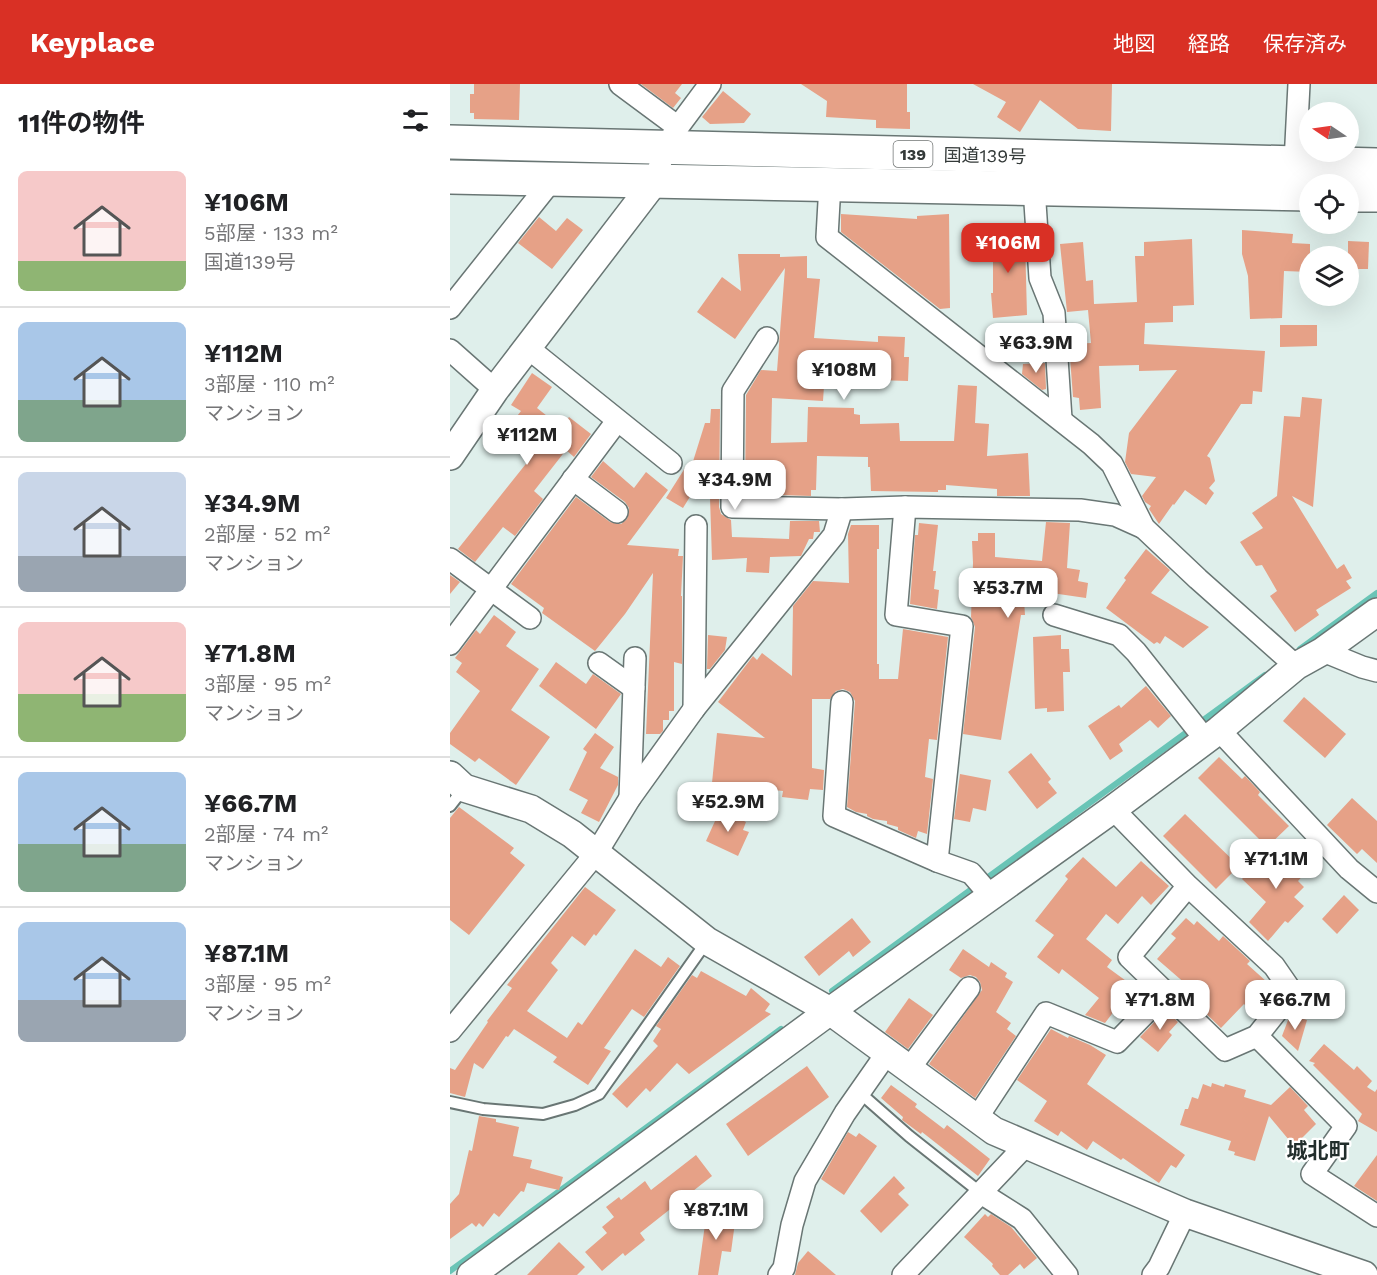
<!DOCTYPE html>
<html lang="ja">
<head>
<meta charset="utf-8">
<style>
	body { margin:0; font-family:"Work Sans","Noto Sans JP",sans-serif; background:#f6f6f6; color:#202124; height:100vh; display:flex; flex-direction:column; font-size:22px; white-space:nowrap }
	* { box-sizing:border-box; margin:0 }
	p { font-size:20px; color:#757577 }
	.icon { flex:none; width:33px; height:33px; fill:none; stroke:currentColor; stroke-width:2; stroke-linecap:round; stroke-linejoin:round }
	.map { position:relative; flex:1; overflow:hidden }
	.drawer { display:flex; flex-direction:column; background:#fff; width:450px }
	.drawer>* { flex:none }
	.needle { width:39px; rotate:283deg }
	.tools { position:absolute; left:849px; top:18px; display:grid; gap:12px }
	.tools a { display:grid; place-items:center; width:60px; height:60px; border-radius:50%; background:#fff; box-shadow:0 6px 24px #0002; font-size:30px }
	.price { position:absolute; translate:-50% -51px; padding:0 14px; border-radius:12px; background:#fff; color:#222; font-size:20px; line-height:39px; filter:drop-shadow(0 2px 3px #0008) }
	.price::after { content:''; position:absolute; left:50%; top:36px; width:18px; height:14px; margin-left:-9px; background:inherit; clip-path:polygon(0 0,100% 0,50% 100%) }
	.price.selected { background:#d93025; color:#fff }
	ul { padding:0; list-style:none }
	li { display:flex; align-items:center; gap:18px; height:150px; padding:0 18px }
	li+li { border-top:2px solid #e0e0e0 }
	li span { display:grid; place-items:center; flex:none; width:168px; height:120px; border-radius:9px; color:#555 }
	li>.icon { margin-inline-start:auto }
	span .icon { width:72px; height:72px; fill:#fffc; stroke-width:1 }
	li b { font-size:26px }
	h2 { display:flex; justify-content:space-between; align-items:center; height:72px; padding:0 18px; font-size:26px }
	header { display:flex; align-items:center; gap:36px; box-sizing:border-box; height:84px; padding:0 30px; background:#d93025; color:#fff }
	header strong { font-size:28px }
	nav { display:flex; gap:33px; margin-inline-start:auto; font-size:21px }
	main { display:flex; flex:1; min-height:0 }
	.map>svg:first-child { display:block }
</style>
</head>
<body>
<header>
<strong>Keyplace</strong>
<nav><a>地図</a><a>経路</a><a>保存済み</a></nav>
</header>
<main>
<section class="drawer">
<h2>11件の物件<svg class="icon" aria-label="filters" viewBox="0 0 24 24"><path d="M4 7h16M4 17h16"/><circle cx="9" cy="7" r="2"/><circle cx="15" cy="17" r="2"/></svg></h2>
<ul>
<li><span style="background:linear-gradient(#f6c9c9 75%,#8fb573 0)"><svg class="icon" aria-label="home" viewBox="0 0 24 24"><path d="M3 11l9-7 9 7M6 9v11h12V9"/></svg></span><div><b>¥106M</b><p>5部屋 · 133 m²</p><p>国道139号</p></div></li>
<li><span style="background:linear-gradient(#a9c7e8 65%,#7fa58c 0)"><svg class="icon" aria-label="home" viewBox="0 0 24 24"><path d="M3 11l9-7 9 7M6 9v11h12V9"/></svg></span><div><b>¥112M</b><p>3部屋 · 110 m²</p><p>マンション</p></div></li>
<li><span style="background:linear-gradient(#c9d6e8 70%,#9aa5b1 0)"><svg class="icon" aria-label="home" viewBox="0 0 24 24"><path d="M3 11l9-7 9 7M6 9v11h12V9"/></svg></span><div><b>¥34.9M</b><p>2部屋 · 52 m²</p><p>マンション</p></div></li>
<li><span style="background:linear-gradient(#f6c9c9 60%,#8fb573 0)"><svg class="icon" aria-label="home" viewBox="0 0 24 24"><path d="M3 11l9-7 9 7M6 9v11h12V9"/></svg></span><div><b>¥71.8M</b><p>3部屋 · 95 m²</p><p>マンション</p></div></li>
<li><span style="background:linear-gradient(#a9c7e8 60%,#7fa58c 0)"><svg class="icon" aria-label="home" viewBox="0 0 24 24"><path d="M3 11l9-7 9 7M6 9v11h12V9"/></svg></span><div><b>¥66.7M</b><p>2部屋 · 74 m²</p><p>マンション</p></div></li>
<li><span style="background:linear-gradient(#a9c7e8 65%,#9aa5b1 0)"><svg class="icon" aria-label="home" viewBox="0 0 24 24"><path d="M3 11l9-7 9 7M6 9v11h12V9"/></svg></span><div><b>¥87.1M</b><p>3部屋 · 95 m²</p><p>マンション</p></div></li>
</ul>
</section>
<div class="map">
<svg width="927" height="1191" viewBox="0 0 927 1191">
	<rect width="100%" height="100%" fill="#dfefeb"/>
	<g fill="none" stroke-linecap="round" stroke-linejoin="round">
		<g stroke="#69c4b6" stroke-width="6">
			<polyline points="850,565 927,509"/>
			<polyline points="382,907 815,591"/>
			<polyline points="0,1187 331,945"/>
		</g>
	</g>
	<g fill="#e6a187">
		<polygon points="24,0 70,0 69,36 24,35 24,29 20,29 20,10 24,10"/>
		<polygon points="191,0 232,0 225,9 231,14 223,24"/>
		<polygon points="351,0 457,0 457,28 460,28 460,45 426,44 426,36 376,33 377,17"/>
		<polygon points="523,0 662,0 661,47 628,45 590,16 570,48 547,33 556,18"/>
		<polygon points="273,7 301,30 294,39 260,40 252,33"/>
		<polygon points="391,130 467,135 467,132 499,130 500,224 490,225 391,148"/>
		<polygon points="89,133 106,147 117,134 133,146 102,185 68,159"/>
		<polygon points="552,146 571,146 572,156 575,156 577,231 543,234 541,209 543,209 543,174 538,174 537,152 552,152"/>
		<polygon points="792,146 843,150 842,159 860,160 860,188 834,187 832,234 800,235 798,192 792,170"/>
		<polygon points="742,155 744,221 723,222 723,238 695,239 694,260 815,267 812,308 803,307 802,320 791,320 757,372 760,374 765,397 759,404 764,409 756,421 735,406 724,421 723,420 709,440 699,425 701,422 695,418 692,412 706,393 681,390 675,378 679,349 727,286 689,287 689,281 649,282 651,324 630,326 629,314 623,313 619,260 641,259 638,226 617,228 610,160 633,158 636,197 643,196 644,220 687,218 685,172 694,172 694,158"/>
		<polygon points="898,157 919,158 918,185 898,185"/>
		<polygon points="288,170 330,170 330,173 357,172 357,194 370,195 364,254 428,258 428,252 455,253 454,273 459,273 458,297 426,296 427,290 375,287 373,317 322,314 321,359 357,358 358,323 404,324 404,330 410,331 410,340 449,339 450,357 504,357 508,301 527,302 525,339 539,340 537,372 578,369 580,412 547,412 547,405 496,401 496,406 488,406 488,408 421,407 420,383 418,383 418,373 367,372 366,406 361,406 361,412 295,410 296,311 311,286 327,287 335,184 285,255 247,228 272,193 291,207"/>
		<polygon points="830,241 867,241 867,262 830,263"/>
		<polygon points="595,279 596,305 592,306 572,290 573,280"/>
		<polygon points="82,289 102,303 87,324 111,343 119,333 141,350 124,373 116,366 84,407 93,415 65,452 53,443 25,478 8,465 83,371 54,349 71,327 61,321"/>
		<polygon points="852,313 872,315 863,423 842,412 887,485 894,480 902,494 896,497 901,504 866,526 869,531 845,548 820,512 827,507 812,481 806,482 790,458 813,444 802,429 827,412 834,332 850,333"/>
		<polygon points="261,325 270,325 269,423 271,430 281,436 282,453 339,455 340,437 369,437 370,448 364,448 363,455 359,455 351,472 320,473 319,489 296,488 297,474 262,476 259,382 233,424 216,414 235,384 240,387 255,339 260,339"/>
		<polygon points="153,377 184,404 196,388 218,406 177,461 229,465 228,472 233,472 231,512 232,512 232,580 224,578 224,627 219,627 219,636 213,636 213,647 210,650 196,650 203,489 175,530 145,567 92,529 94,524 61,500 126,413 160,438 171,440 177,435 179,424 175,418 141,393"/>
		<polygon points="596,438 620,439 617,484 630,486 628,497 638,499 636,514 581,506 580,516 574,516 575,531 571,531 551,656 513,650 525,543 521,533 523,479 522,457 528,457 528,449 545,449 545,473 592,477"/>
		<polygon points="469,439 488,441 483,487 486,487 484,505 489,506 487,525 460,520 465,451 468,451"/>
		<polygon points="401,441 429,441 429,465 427,465 427,580 429,580 429,595 448,595 453,545 498,553 487,656 479,655 475,693 483,695 477,750 468,747 466,754 448,746 448,743 437,740 437,737 423,735 417,732 417,730 406,728 397,723 405,617 400,608 393,605 386,607 380,615 362,615 362,684 374,686 373,706 360,705 358,716 332,713 333,707 262,699 267,649 315,654 268,618 303,572 307,576 312,569 342,592 343,522 363,497 399,499 398,450"/>
		<polygon points="696,465 720,486 701,509 759,543 733,564 715,552 710,560 707,558 704,560 656,524 676,496 674,494"/>
		<polygon points="0,491 10,498 0,510"/>
		<polygon points="44,531 66,548 56,562 89,585 61,626 100,653 66,701 29,674 25,678 0,660 0,649 30,607 6,588 12,579 5,574 26,546 30,550"/>
		<polygon points="258,551 277,553 275,566 260,585 257,585"/>
		<polygon points="611,551 611,565 619,565 620,588 613,588 614,627 597,628 597,624 585,625 583,553"/>
		<polygon points="106,578 136,600 143,590 171,610 146,645 89,602"/>
		<polygon points="696,602 721,632 708,644 700,636 669,660 673,667 660,676 638,642 669,621 671,624"/>
		<polygon points="854,613 896,650 875,674 833,637"/>
		<polygon points="145,649 164,663 150,684 168,693 168,701 149,738 131,729 138,716 119,706 137,668 133,665"/>
		<polygon points="581,669 601,695 598,698 607,709 587,725 558,688"/>
		<polygon points="769,673 792,695 795,692 810,708 808,711 839,742 817,763 748,694"/>
		<polygon points="510,690 541,696 536,727 523,724 520,738 504,735"/>
		<polygon points="902,714 927,737 927,779 912,765 907,770 877,741"/>
		<polygon points="9,723 64,764 60,769 75,781 19,851 0,836 0,734"/>
		<polygon points="270,726 296,738 293,746 299,748 288,772 256,757"/>
		<polygon points="735,730 789,782 766,805 713,752"/>
		<polygon points="827,758 857,787 848,797 854,803 844,813 854,822 838,839 835,837 818,857 799,838 816,818 792,795"/>
		<polygon points="633,773 666,803 691,777 719,802 701,821 692,812 668,840 656,830 636,855 662,876 657,883 683,902 686,898 697,909 678,929 668,922 655,939 635,931 649,914 612,885 609,890 587,873 604,851 585,837 618,795 615,792"/>
		<polygon points="135,803 166,826 146,852 144,850 135,862 122,852 101,879 108,886 77,927 117,954 128,938 132,941 185,865 211,883 218,873 230,882 194,933 182,925 154,964 161,967 138,1001 103,978 107,973 64,945 58,953 56,952 33,985 24,979 15,1013 0,1009 0,984 5,986 38,938 37,937 62,904 57,901"/>
		<polygon points="894,811 909,826 887,850 872,835"/>
		<polygon points="402,834 421,858 403,873 399,867 369,892 354,873"/>
		<polygon points="736,834 744,841 747,837 769,857 773,852 800,877 797,880 817,898 796,922 794,920 771,944 746,920 752,914 707,875 726,854 721,850"/>
		<polygon points="513,865 539,883 541,878 557,889 555,893 563,898 546,928 561,939 557,945 566,952 525,1014 479,980 532,906 530,898 526,893 520,891 511,894 499,886"/>
		<polygon points="251,887 296,912 301,904 320,920 315,927 321,930 239,990 227,979 200,1008 196,1004 177,1024 162,1010 208,962 203,957 211,945 206,942 242,891 247,894"/>
		<polygon points="459,914 483,931 458,965 435,948"/>
		<polygon points="716,926 728,938 719,948 722,951 708,968 690,953"/>
		<polygon points="840,931 857,936 848,967 832,952"/>
		<polygon points="601,945 618,954 619,952 640,961 656,971 637,1000 735,1071 726,1084 721,1081 709,1099 673,1074 671,1076 643,1057 637,1066 611,1047 608,1052 584,1037 597,1017 567,996"/>
		<polygon points="874,960 904,986 907,982 922,997 917,1003 925,1008 927,1005 927,1048 908,1037 912,1030 863,981 865,979 859,977"/>
		<polygon points="357,982 379,1013 298,1072 276,1040"/>
		<polygon points="762,999 774,1003 775,1000 796,1006 794,1013 821,1021 840,1003 858,1022 854,1026 866,1040 844,1062 819,1032 805,1077 784,1071 785,1068 778,1066 781,1057 730,1041 735,1025 738,1025 742,1013 748,1015 753,1000 761,1003"/>
		<polygon points="441,1001 467,1020 465,1023 494,1045 497,1041 540,1075 528,1092 472,1048 471,1050 452,1036 453,1033 431,1014"/>
		<polygon points="29,1032 46,1035 46,1038 69,1043 63,1072 82,1076 80,1084 113,1093 109,1106 77,1099 74,1108 71,1107 49,1133 44,1129 33,1143 29,1139 26,1143 22,1139 0,1155 0,1120 9,1110 19,1066 22,1067"/>
		<polygon points="398,1048 406,1053 409,1049 427,1062 394,1111 371,1095"/>
		<polygon points="246,1071 262,1092 190,1149 195,1156 175,1172 173,1169 152,1187 135,1168 157,1149 152,1143 164,1133 156,1123 169,1113 171,1116 195,1097 201,1106"/>
		<polygon points="927,1071 927,1117 904,1102"/>
		<polygon points="444,1092 455,1104 448,1110 459,1121 431,1149 410,1127"/>
		<polygon points="257,1126 286,1131 281,1168 272,1167 268,1191 248,1191"/>
		<polygon points="535,1130 538,1133 541,1130 561,1143 587,1174 574,1185 570,1180 558,1191 550,1191 542,1182 543,1180 514,1153"/>
		<polygon points="109,1158 135,1183 127,1191 77,1191"/>
		<polygon points="358,1167 386,1191 345,1191 348,1179"/>
	</g>
	<g fill="none" stroke-linecap="round" stroke-linejoin="round">
		<g stroke="#697674" stroke-width="14">
			<g id="service">
				<polyline points="0,722 14,704"/>
				<polyline points="409,1008 459,1052 531,1109"/>
				<polyline points="0,1018 33,1025 93,1030 125,1021 149,1010 257,857"/>
			</g>
		</g>
		<g stroke="#697674" stroke-width="24">
			<g id="minor">
				<polyline points="170,0 228,43"/>
				<polyline points="845,79 849,0"/>
				<polyline points="205,97 215,64 228,43 260,0"/>
				<polyline points="380,100 377,153 641,360 662,380 694,444 748,495 846,582"/>
				<polyline points="584,104 590,194 604,229 611,335"/>
				<polyline points="0,224 102,96"/>
				<polyline points="317,254 283,307 282,423 392,425 455,423 630,426 665,431 694,444"/>
				<polyline points="78,264 221,379"/>
				<polyline points="0,266 45,306"/>
				<polyline points="123,395 167,428"/>
				<polyline points="455,423 446,531 512,542 487,777"/>
				<polyline points="0,475 80,534"/>
				<polyline points="604,531 669,551 686,568 755,655"/>
				<polyline points="0,560 167,337"/>
				<polyline points="873,567 912,583 927,587"/>
				<polyline points="149,579 184,604"/>
				<polyline points="392,618 384,732 487,777 521,789 540,811"/>
				<polyline points="244,625 246,442"/>
				<polyline points="769,646 899,785 927,808"/>
				<polyline points="180,714 185,574"/>
				<polyline points="663,725 738,802 679,873 775,966 807,952 842,908 824,882 738,802"/>
				<polyline points="0,947 147,768 180,714 244,625 384,451 392,425"/>
				<polyline points="807,952 896,1042 862,1090 927,1132"/>
				<polyline points="459,985 519,904"/>
				<polyline points="527,1034 596,929 667,958 715,909"/>
				<polyline points="531,1109 572,1135 617,1191"/>
				<polyline points="329,1191 334,1184 342,1141 355,1097 395,1029 437,969"/>
				<polyline points="453,1191 576,1061"/>
				<polyline points="703,1191 709,1183 735,1129"/>
			</g>
		</g>
		<g stroke="#697674" stroke-width="30">
			<g id="tertiary">
				<polyline points="0,372 45,306 205,97"/>
				<polyline points="0,691 14,704 81,725 122,750 257,857 380,927 544,1047 735,1129 914,1191"/>
				<polyline points="21,1191 380,927 663,725 769,646 846,582 873,567 927,528"/>
			</g>
		</g>
		<g stroke="#697674" stroke-width="36">
			<g id="trunk">
				<polyline points="0,58 927,81"/>
				<polyline points="0,93 860,110"/>
				<polyline points="898,111 927,111"/>
			</g>
		</g>
		<use href="#service" stroke="#fff" stroke-width="10"/>
		<use href="#minor" stroke="#fff" stroke-width="21"/>
		<use href="#tertiary" stroke="#fff" stroke-width="27"/>
		<use href="#trunk" stroke="#fff" stroke-width="33"/>
	</g>
	<g text-anchor="middle" stroke-width="4.5" stroke-linejoin="round" paint-order="stroke">
		<rect fill="#fff" stroke="#717574" stroke-width="1.5" x="443.5" y="57" width="39" height="26" rx="4.5"/>
		<g font-size="16" font-weight="bold" fill="#343a39">
			<text x="463" y="76">139</text>
		</g>
		<g font-size="18" fill="#343a39" stroke="#fff">
			<text transform="translate(535 72) rotate(1)" y="6">国道139号</text>
		</g>
		<g font-size="21" font-weight="bold" fill="#212d2b" stroke="#fff">
			<text x="868" y="1074">城北町</text>
		</g>
	</g>
</svg>
<div class="tools">
<a><svg class="needle" viewBox="-14 -14 28 28"><path d="M0-13l5 13h-10z" fill="#e53935"/><path d="M0 13l5-13h-10z" fill="#757577"/></svg></a>
<a><svg class="icon" aria-label="locate" viewBox="0 0 24 24"><circle cx="12" cy="12" r="6"/><path d="M12 2v4M12 18v4M2 12h4M18 12h4"/></svg></a>
<a><svg class="icon" aria-label="layers" viewBox="0 0 24 24"><path d="M12 4l9 5-9 5-9-5zM3 14l9 5 9-5"/></svg></a>
</div>
<b class="price selected" style="left:558px;top:190px">¥106M</b>
<b class="price" style="left:586px;top:290px">¥63.9M</b>
<b class="price" style="left:394px;top:317px">¥108M</b>
<b class="price" style="left:77px;top:382px">¥112M</b>
<b class="price" style="left:285px;top:427px">¥34.9M</b>
<b class="price" style="left:558px;top:535px">¥53.7M</b>
<b class="price" style="left:278px;top:749px">¥52.9M</b>
<b class="price" style="left:826px;top:806px">¥71.1M</b>
<b class="price" style="left:710px;top:947px">¥71.8M</b>
<b class="price" style="left:845px;top:947px">¥66.7M</b>
<b class="price" style="left:266px;top:1157px">¥87.1M</b>
</div>
</main>
</body>
</html>
